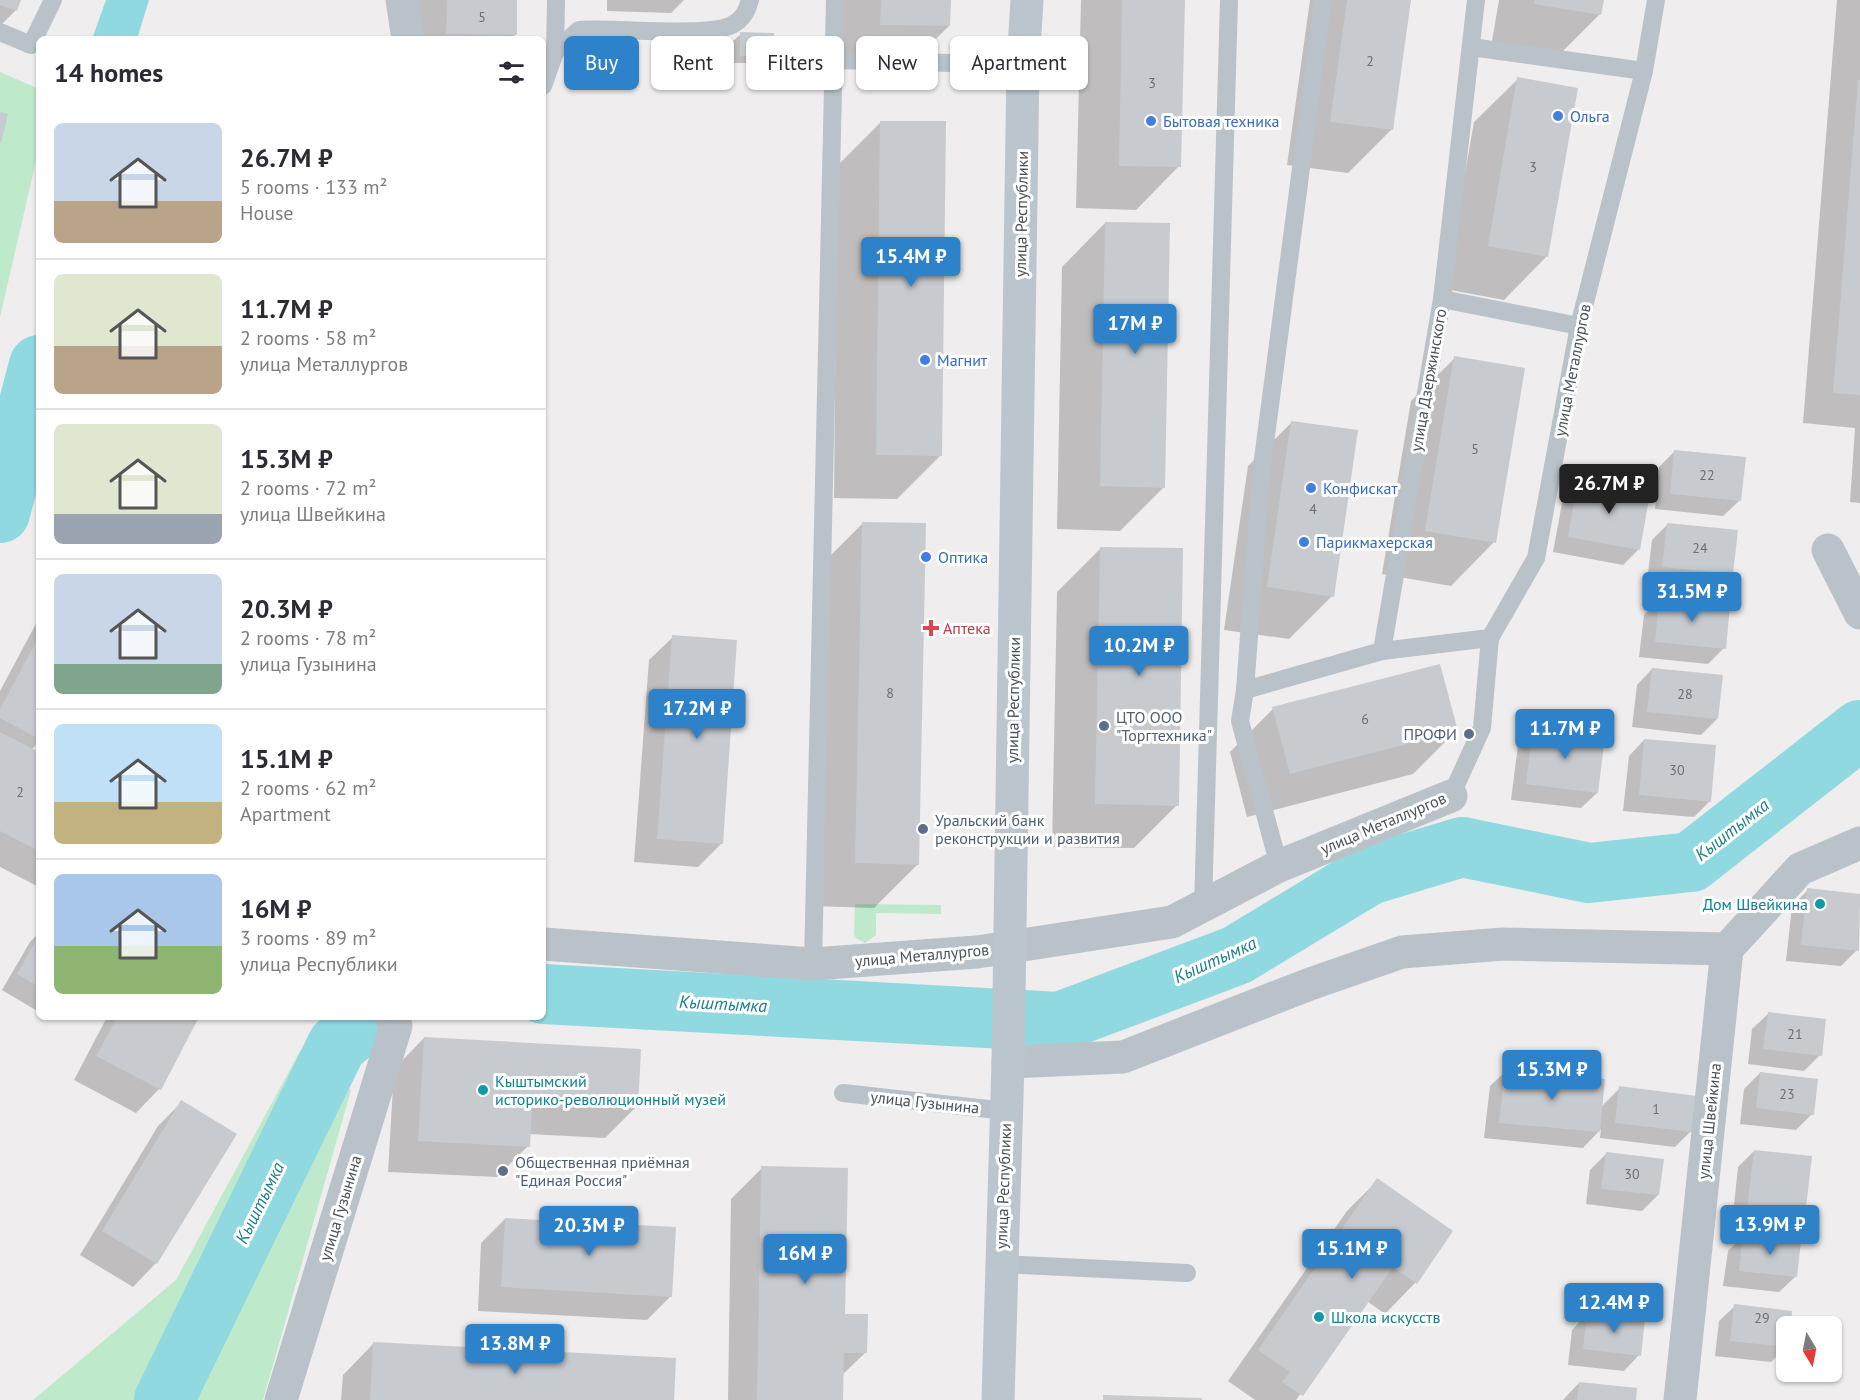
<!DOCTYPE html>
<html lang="en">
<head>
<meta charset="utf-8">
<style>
	body { margin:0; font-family:"PT Sans",sans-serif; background:#f7f7f7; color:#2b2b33; height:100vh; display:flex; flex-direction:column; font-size:22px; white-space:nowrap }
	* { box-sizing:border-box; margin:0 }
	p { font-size:20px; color:#7c7c81 }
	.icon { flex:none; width:33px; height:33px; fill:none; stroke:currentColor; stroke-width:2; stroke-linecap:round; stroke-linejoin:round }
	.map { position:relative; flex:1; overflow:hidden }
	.drawer { position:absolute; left:36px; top:36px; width:510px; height:984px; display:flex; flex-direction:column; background:#fff; border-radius:9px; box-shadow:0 2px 4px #0004 }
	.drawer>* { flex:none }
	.top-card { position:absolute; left:564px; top:36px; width:570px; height:54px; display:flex; gap:12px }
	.needle { width:39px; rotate:170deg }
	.buttons { position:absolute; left:1776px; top:1316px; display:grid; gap:12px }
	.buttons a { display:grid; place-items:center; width:66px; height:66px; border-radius:9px; background:#fff; box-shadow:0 2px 4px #0004; font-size:30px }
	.price { position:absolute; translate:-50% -51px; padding:0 14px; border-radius:6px; background:#2d82c9; color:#fff; font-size:20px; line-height:39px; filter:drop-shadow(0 2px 3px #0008) }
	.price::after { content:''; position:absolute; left:50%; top:36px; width:18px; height:14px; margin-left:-9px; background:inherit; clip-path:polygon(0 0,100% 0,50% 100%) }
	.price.current { background:#222; color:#fff }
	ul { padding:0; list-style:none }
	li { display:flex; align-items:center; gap:18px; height:150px; padding:0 18px }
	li+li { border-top:2px solid #e1e1e2 }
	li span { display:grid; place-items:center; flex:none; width:168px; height:120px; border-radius:9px; color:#555 }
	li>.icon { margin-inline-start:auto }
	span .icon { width:72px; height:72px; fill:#fffc; stroke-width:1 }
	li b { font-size:26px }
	h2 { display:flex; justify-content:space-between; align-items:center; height:72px; padding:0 18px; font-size:26px }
	.chip { padding:0 21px; border-radius:9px; background:#fff; box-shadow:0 2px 4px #0004; font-size:21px; line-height:54px }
	.chip.current { background:#2d82c9; color:#fff }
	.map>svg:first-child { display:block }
</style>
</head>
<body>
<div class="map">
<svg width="1860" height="1400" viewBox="0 0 1860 1400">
	<rect width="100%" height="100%" fill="#efeded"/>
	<g fill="#bfe9cb">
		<polygon points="0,72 39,89 39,148 0,317"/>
		<polygon points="855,904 941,905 941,914 876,913 876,935 865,943 856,938 854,934"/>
		<polygon points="300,1051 351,1090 263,1400 33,1400 176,1280"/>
	</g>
	<polygon fill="#91d9e1" points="106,0 149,0 137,39 92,39"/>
	<g fill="#0003">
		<polygon points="0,0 19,0 15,11 0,26"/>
		<polygon points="405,0 516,0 515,35 511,39 404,39"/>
		<polygon points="607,0 684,0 671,13 607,11"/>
		<polygon points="839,0 949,0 949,26 905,69 838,68"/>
		<polygon points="1081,0 1183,0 1179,166 1136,210 1076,208"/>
		<polygon points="1310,0 1409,0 1392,129 1348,173 1287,165"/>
		<polygon points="1499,0 1602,0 1600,14 1556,58 1491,47"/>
		<polygon points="1837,0 1860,0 1860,503 1850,502 1855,428 1803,423"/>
		<polygon points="741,34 772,56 764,63 733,63 733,41"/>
		<polygon points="1518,79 1547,256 1504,300 1445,289 1474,122"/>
		<polygon points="881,122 941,455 897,499 834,498 837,166"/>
		<polygon points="1105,223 1164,487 1120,531 1057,529 1062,267"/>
		<polygon points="1455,358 1494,542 1451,586 1382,574 1411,401"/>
		<polygon points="1292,422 1332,596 1289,639 1224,630 1248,466"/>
		<polygon points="1675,451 1739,501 1723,516 1655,509 1659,467"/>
		<polygon points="1579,482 1639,549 1623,565 1553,552 1563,498"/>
		<polygon points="862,524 918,864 874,908 812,906 819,567"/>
		<polygon points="1668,524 1732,574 1716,589 1647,582 1652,540"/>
		<polygon points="1101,548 1177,805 1134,848 1052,847 1057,592"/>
		<polygon points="1660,599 1724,648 1708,664 1639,657 1644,615"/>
		<polygon points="39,618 39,742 31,750 39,754 39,887 0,867 0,691"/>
		<polygon points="673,637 722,843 698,867 634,862 649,660"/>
		<polygon points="1652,669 1717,719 1701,735 1632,727 1637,685"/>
		<polygon points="1273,709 1456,731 1413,774 1247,817 1230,752"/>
		<polygon points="1534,729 1597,793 1581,808 1511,800 1518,745"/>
		<polygon points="1644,740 1710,801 1694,817 1623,811 1629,756"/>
		<polygon points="1808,890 1860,895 1857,950 1841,966 1786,961 1792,906"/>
		<polygon points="39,933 39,1012 2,990 30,942"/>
		<polygon points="1768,1014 1820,1055 1804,1071 1748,1064 1752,1029"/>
		<polygon points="107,1017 197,1017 159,1089 136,1113 74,1080"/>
		<polygon points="424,1038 636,1107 605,1138 529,1134 528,1146 497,1177 388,1172 394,1069"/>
		<polygon points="1506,1071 1601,1107 1620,1088 1691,1131 1675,1147 1600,1138 1601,1129 1583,1148 1484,1138 1490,1086"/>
		<polygon points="1760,1073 1812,1114 1796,1130 1740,1124 1744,1089"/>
		<polygon points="182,1102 156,1263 133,1287 80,1255 158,1126"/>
		<polygon points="1754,1151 1803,1223 1785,1240 1795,1277 1779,1292 1723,1286 1728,1251 1745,1234 1731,1233 1738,1167"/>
		<polygon points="1606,1154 1658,1195 1642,1211 1586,1204 1590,1170"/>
		<polygon points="762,1168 866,1352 842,1375 842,1400 728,1400 731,1199"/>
		<polygon points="1378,1180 1415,1283 1385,1314 1367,1301 1296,1400 1255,1400 1228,1381 1347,1211"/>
		<polygon points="505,1219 671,1296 647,1320 478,1311 481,1243"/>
		<polygon points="1735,1306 1789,1326 1786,1326 1786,1347 1771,1362 1715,1356 1719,1321"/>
		<polygon points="1587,1314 1639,1355 1624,1371 1568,1365 1572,1330"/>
		<polygon points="373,1344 672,1400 341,1400 343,1375"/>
		<polygon points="1579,1383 1634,1400 1563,1400"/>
	</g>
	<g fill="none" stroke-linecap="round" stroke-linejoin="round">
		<g stroke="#91d9e1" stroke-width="60">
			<polyline points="0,513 39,365"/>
			<polyline points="543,994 1059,1022 1237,955 1369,875 1462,847 1589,873 1691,862 1860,730"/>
			<polyline points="164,1400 337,1045 371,1017"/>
		</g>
	</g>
	<g fill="#c7cacf">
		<polygon points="0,0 21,0 17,11 0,5"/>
		<polygon points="447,0 517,0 517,35 446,34"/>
		<polygon points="881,0 951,0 950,26 880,25"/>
		<polygon points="1122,0 1185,0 1181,167 1119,166"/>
		<polygon points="1347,0 1411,0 1393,130 1330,122"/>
		<polygon points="1535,0 1604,0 1601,15 1534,4"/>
		<polygon points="740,32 774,33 774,56 740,56"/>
		<polygon points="1517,77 1578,88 1548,257 1488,246"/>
		<polygon points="1858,80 1860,80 1860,395 1833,393"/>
		<polygon points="0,112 8,114 1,143 0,143"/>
		<polygon points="880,121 946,121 942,456 876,455"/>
		<polygon points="1105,222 1170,223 1165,488 1100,486"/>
		<polygon points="1454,356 1525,368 1496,543 1425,531"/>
		<polygon points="1291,421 1358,430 1334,597 1267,587"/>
		<polygon points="1674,450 1746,457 1741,501 1670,494"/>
		<polygon points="1578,480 1650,493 1640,550 1568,537"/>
		<polygon points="862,522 926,523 919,865 855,863"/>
		<polygon points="1667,523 1738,530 1733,574 1662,567"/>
		<polygon points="1100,547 1183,548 1179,806 1095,804"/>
		<polygon points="1659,597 1730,605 1726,649 1655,642"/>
		<polygon points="672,635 737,640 723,844 657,839"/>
		<polygon points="39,636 39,739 0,718 0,709"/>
		<polygon points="1440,664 1458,731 1290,774 1272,707"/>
		<polygon points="1652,668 1723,675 1718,719 1647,712"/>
		<polygon points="1533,727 1605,737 1598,793 1526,784"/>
		<polygon points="0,732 39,752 39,851 0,831"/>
		<polygon points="1644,739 1716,745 1711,802 1639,795"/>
		<polygon points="1807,888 1860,894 1859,951 1801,945"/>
		<polygon points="39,935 39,987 17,974"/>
		<polygon points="1768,1012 1826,1019 1822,1056 1763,1049"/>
		<polygon points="117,1017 199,1017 161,1090 96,1056"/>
		<polygon points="424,1037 641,1049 638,1108 532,1103 530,1147 418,1141"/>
		<polygon points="1505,1069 1605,1079 1600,1132 1499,1123"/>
		<polygon points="1760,1072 1818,1079 1814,1115 1756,1108"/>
		<polygon points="1619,1086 1697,1096 1692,1132 1615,1123"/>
		<polygon points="181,1100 237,1134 157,1264 102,1231"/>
		<polygon points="1754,1150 1812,1156 1804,1224 1746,1217"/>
		<polygon points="1606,1152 1664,1159 1659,1195 1601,1189"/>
		<polygon points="761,1166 848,1168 845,1314 868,1314 867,1353 844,1353 843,1400 757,1400"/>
		<polygon points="1377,1178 1453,1231 1417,1284 1393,1267 1303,1396 1282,1382 1290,1372 1258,1350"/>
		<polygon points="505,1218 676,1227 672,1297 501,1287"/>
		<polygon points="1743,1234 1801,1241 1797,1277 1739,1271"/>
		<polygon points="1734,1304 1792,1311 1791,1326 1786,1326 1786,1347 1730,1341"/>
		<polygon points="1587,1313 1645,1319 1641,1356 1583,1349"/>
		<polygon points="373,1342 676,1358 674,1400 370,1400"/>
		<polygon points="1579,1382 1637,1388 1636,1400 1577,1400"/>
		<polygon points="1103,1395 1202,1398 1202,1400 1103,1400"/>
	</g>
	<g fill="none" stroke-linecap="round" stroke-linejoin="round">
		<g stroke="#b9c2c8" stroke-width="18">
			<polyline points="1476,0 1442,299 1382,651 1490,638"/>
			<polyline points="0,32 31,45 53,0"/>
			<polyline points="1471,47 1644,71"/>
			<polyline points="555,52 556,0"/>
			<polyline points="834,60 1023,65"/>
			<path d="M543,86L555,52L579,30C614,27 705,38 732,25C743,19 747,11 750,0"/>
			<polyline points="1442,299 1579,326"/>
			<polyline points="1245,690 1382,651"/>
			<polyline points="1451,796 1482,728 1490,638 1536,558 1579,326 1644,71 1656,0"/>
			<polyline points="1279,866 1240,721 1245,690 1261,474 1323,0"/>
			<polyline points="1203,907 1229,0"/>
			<polyline points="813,964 835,0"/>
			<polyline points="843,1093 1006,1111"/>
			<polyline points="1000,1264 1187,1273"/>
		</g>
		<g stroke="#b9c2c8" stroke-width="33">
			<polyline points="402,0 408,39"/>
			<polyline points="1828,550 1860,613"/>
			<polyline points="543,944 813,964 977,952 1172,922 1279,866 1451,796"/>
			<polyline points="1008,1062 1123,1057 1310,984 1402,952 1503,944 1727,949 1800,869 1860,843"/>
			<polyline points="281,1400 396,1026 391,1017"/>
			<polyline points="1680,1400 1727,949"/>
		</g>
		<polyline stroke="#bac5cd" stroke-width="33" points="998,1400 1008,1062 1023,65 1027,0"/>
	</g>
	<g fill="#3f7fe0" stroke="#fff" stroke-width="2">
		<circle cx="1558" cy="116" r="6"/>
		<circle cx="1151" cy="121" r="6"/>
		<circle cx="925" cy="360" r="6"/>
		<circle cx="1311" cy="488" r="6"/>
		<circle cx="1304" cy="542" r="6"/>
		<circle cx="926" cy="557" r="6"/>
	</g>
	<path fill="#e0444e" stroke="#fff" stroke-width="2" d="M928 619h6v6h6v6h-6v6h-6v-6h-6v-6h6z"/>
	<g fill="#5c6f8a" stroke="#fff" stroke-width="2">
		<circle cx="1104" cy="726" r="6"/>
		<circle cx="1469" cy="734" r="6"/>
		<circle cx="923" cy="829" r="6"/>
		<circle cx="503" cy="1171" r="6"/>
	</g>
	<g fill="#0f9aa8" stroke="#fff" stroke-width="2">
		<circle cx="1820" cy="904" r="6"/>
		<circle cx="483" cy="1090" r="6"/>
		<circle cx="1319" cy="1317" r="6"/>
	</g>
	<g text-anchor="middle" stroke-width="6" stroke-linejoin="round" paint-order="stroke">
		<g font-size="14" fill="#677076">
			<text x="482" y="22">5</text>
			<text x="1370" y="66">2</text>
			<text x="1152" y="88">3</text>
			<text x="1533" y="172">3</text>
			<text x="1475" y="454">5</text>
			<text x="1707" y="480">22</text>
			<text x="1313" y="514">4</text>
			<text x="1700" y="553">24</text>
			<text x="890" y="698">8</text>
			<text x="1685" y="699">28</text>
			<text x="1365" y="724">6</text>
			<text x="1677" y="775">30</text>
			<text x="20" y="797">2</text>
			<text x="1795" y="1039">21</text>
			<text x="1787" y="1099">23</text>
			<text x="1656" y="1114">1</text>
			<text x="1632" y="1179">30</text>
			<text x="1762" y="1323">29</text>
		</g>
		<g font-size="16" fill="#366cbe" stroke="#fff" text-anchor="start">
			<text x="1570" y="122">Ольга</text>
			<text x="1163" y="127">Бытовая техника</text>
			<text x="937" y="366">Магнит</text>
			<text x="1323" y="494">Конфискат</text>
			<text x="1316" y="548">Парикмахерская</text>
			<text x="938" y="563">Оптика</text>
		</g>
		<g font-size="16" fill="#475258" stroke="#fff">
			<text transform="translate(1021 214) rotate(-89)" y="6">улица Республики</text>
			<text transform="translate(1572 370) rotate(-79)" y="6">улица Металлургов</text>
			<text transform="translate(1428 380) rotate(-80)" y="6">улица Дзержинского</text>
			<text transform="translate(1013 700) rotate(-89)" y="6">улица Республики</text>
			<text transform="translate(1383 823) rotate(-23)" y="6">улица Металлургов</text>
			<text transform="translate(922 955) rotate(-5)" y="6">улица Металлургов</text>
			<text transform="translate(925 1102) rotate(6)" y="6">улица Гузынина</text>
			<text transform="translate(1709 1121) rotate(-84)" y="6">улица Швейкина</text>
			<text transform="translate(1003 1186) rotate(-88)" y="6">улица Республики</text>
			<text transform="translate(340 1208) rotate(-73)" y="6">улица Гузынина</text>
		</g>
		<g font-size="16" fill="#be3a42" stroke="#fff" text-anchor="start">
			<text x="943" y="634">Аптека</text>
		</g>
		<g font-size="16" fill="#4e5e75" stroke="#fff" text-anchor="start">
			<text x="1116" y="723">ЦТО ООО<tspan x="1116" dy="18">"Торгтехника"</tspan></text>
			<text x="1457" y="740" text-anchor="end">ПРОФИ</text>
			<text x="935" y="826">Уральский банк<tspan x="935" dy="18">реконструкции и развития</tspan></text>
			<text x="515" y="1168">Общественная приёмная<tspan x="515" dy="18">"Единая Россия"</tspan></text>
		</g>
		<g font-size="16" fill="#0d838f" stroke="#fff" text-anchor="start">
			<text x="1808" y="910" text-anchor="end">Дом Швейкина</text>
			<text x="495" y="1087">Кыштымский<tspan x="495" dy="18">историко-революционный музей</tspan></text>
			<text x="1331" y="1323">Школа искусств</text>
		</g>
		<g font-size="18" font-style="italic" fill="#1b7e89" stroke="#fff">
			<text transform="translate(1732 830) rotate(-38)" y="6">Кыштымка</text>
			<text transform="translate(1215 960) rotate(-24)" y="6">Кыштымка</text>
			<text transform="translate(723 1004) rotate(3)" y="6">Кыштымка</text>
			<text transform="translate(260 1203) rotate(-64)" y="6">Кыштымка</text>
		</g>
	</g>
</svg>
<div class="buttons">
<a><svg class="needle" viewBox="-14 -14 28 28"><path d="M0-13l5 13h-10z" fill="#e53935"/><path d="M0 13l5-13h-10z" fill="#7c7c81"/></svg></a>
</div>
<b class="price" style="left:911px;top:288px">15.4M ₽</b>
<b class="price" style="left:1135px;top:355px">17M ₽</b>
<b class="price current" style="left:1609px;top:515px">26.7M ₽</b>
<b class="price" style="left:1692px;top:623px">31.5M ₽</b>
<b class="price" style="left:1139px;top:677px">10.2M ₽</b>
<b class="price" style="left:697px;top:740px">17.2M ₽</b>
<b class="price" style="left:1565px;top:760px">11.7M ₽</b>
<b class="price" style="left:1552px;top:1101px">15.3M ₽</b>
<b class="price" style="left:1770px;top:1256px">13.9M ₽</b>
<b class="price" style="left:589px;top:1257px">20.3M ₽</b>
<b class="price" style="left:1352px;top:1280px">15.1M ₽</b>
<b class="price" style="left:805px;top:1285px">16M ₽</b>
<b class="price" style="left:1614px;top:1334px">12.4M ₽</b>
<b class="price" style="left:515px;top:1375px">13.8M ₽</b>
<div class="top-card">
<a class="chip current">Buy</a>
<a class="chip">Rent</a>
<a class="chip">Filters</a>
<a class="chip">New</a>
<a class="chip">Apartment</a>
</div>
<section class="drawer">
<h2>14 homes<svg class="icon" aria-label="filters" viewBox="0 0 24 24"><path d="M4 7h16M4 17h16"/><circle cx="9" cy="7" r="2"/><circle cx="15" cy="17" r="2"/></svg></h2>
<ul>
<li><span style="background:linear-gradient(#c9d6e8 65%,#b9a48a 0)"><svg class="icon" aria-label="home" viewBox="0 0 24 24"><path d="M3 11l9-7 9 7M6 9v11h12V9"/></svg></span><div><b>26.7M ₽</b><p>5 rooms · 133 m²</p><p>House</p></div></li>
<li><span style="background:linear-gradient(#dfe7d0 60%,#b9a48a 0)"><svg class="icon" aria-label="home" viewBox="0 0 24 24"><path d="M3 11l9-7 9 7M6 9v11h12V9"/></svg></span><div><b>11.7M ₽</b><p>2 rooms · 58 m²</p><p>улица Металлургов</p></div></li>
<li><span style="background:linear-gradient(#dfe7d0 75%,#9aa5b1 0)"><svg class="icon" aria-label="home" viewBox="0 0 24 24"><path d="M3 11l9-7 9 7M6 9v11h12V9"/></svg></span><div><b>15.3M ₽</b><p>2 rooms · 72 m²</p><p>улица Швейкина</p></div></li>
<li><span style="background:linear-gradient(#c9d6e8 75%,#7fa58c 0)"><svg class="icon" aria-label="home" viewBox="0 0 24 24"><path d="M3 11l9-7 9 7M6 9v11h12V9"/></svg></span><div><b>20.3M ₽</b><p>2 rooms · 78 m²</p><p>улица Гузынина</p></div></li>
<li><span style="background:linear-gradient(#bfe0f5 65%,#c2b280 0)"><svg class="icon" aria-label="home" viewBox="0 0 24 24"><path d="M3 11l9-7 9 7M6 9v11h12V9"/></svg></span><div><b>15.1M ₽</b><p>2 rooms · 62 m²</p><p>Apartment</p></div></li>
<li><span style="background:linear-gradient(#a9c7e8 60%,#8fb573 0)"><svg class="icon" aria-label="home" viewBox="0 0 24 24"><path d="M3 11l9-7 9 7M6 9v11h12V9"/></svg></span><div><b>16M ₽</b><p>3 rooms · 89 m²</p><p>улица Республики</p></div></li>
</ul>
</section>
</div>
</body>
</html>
